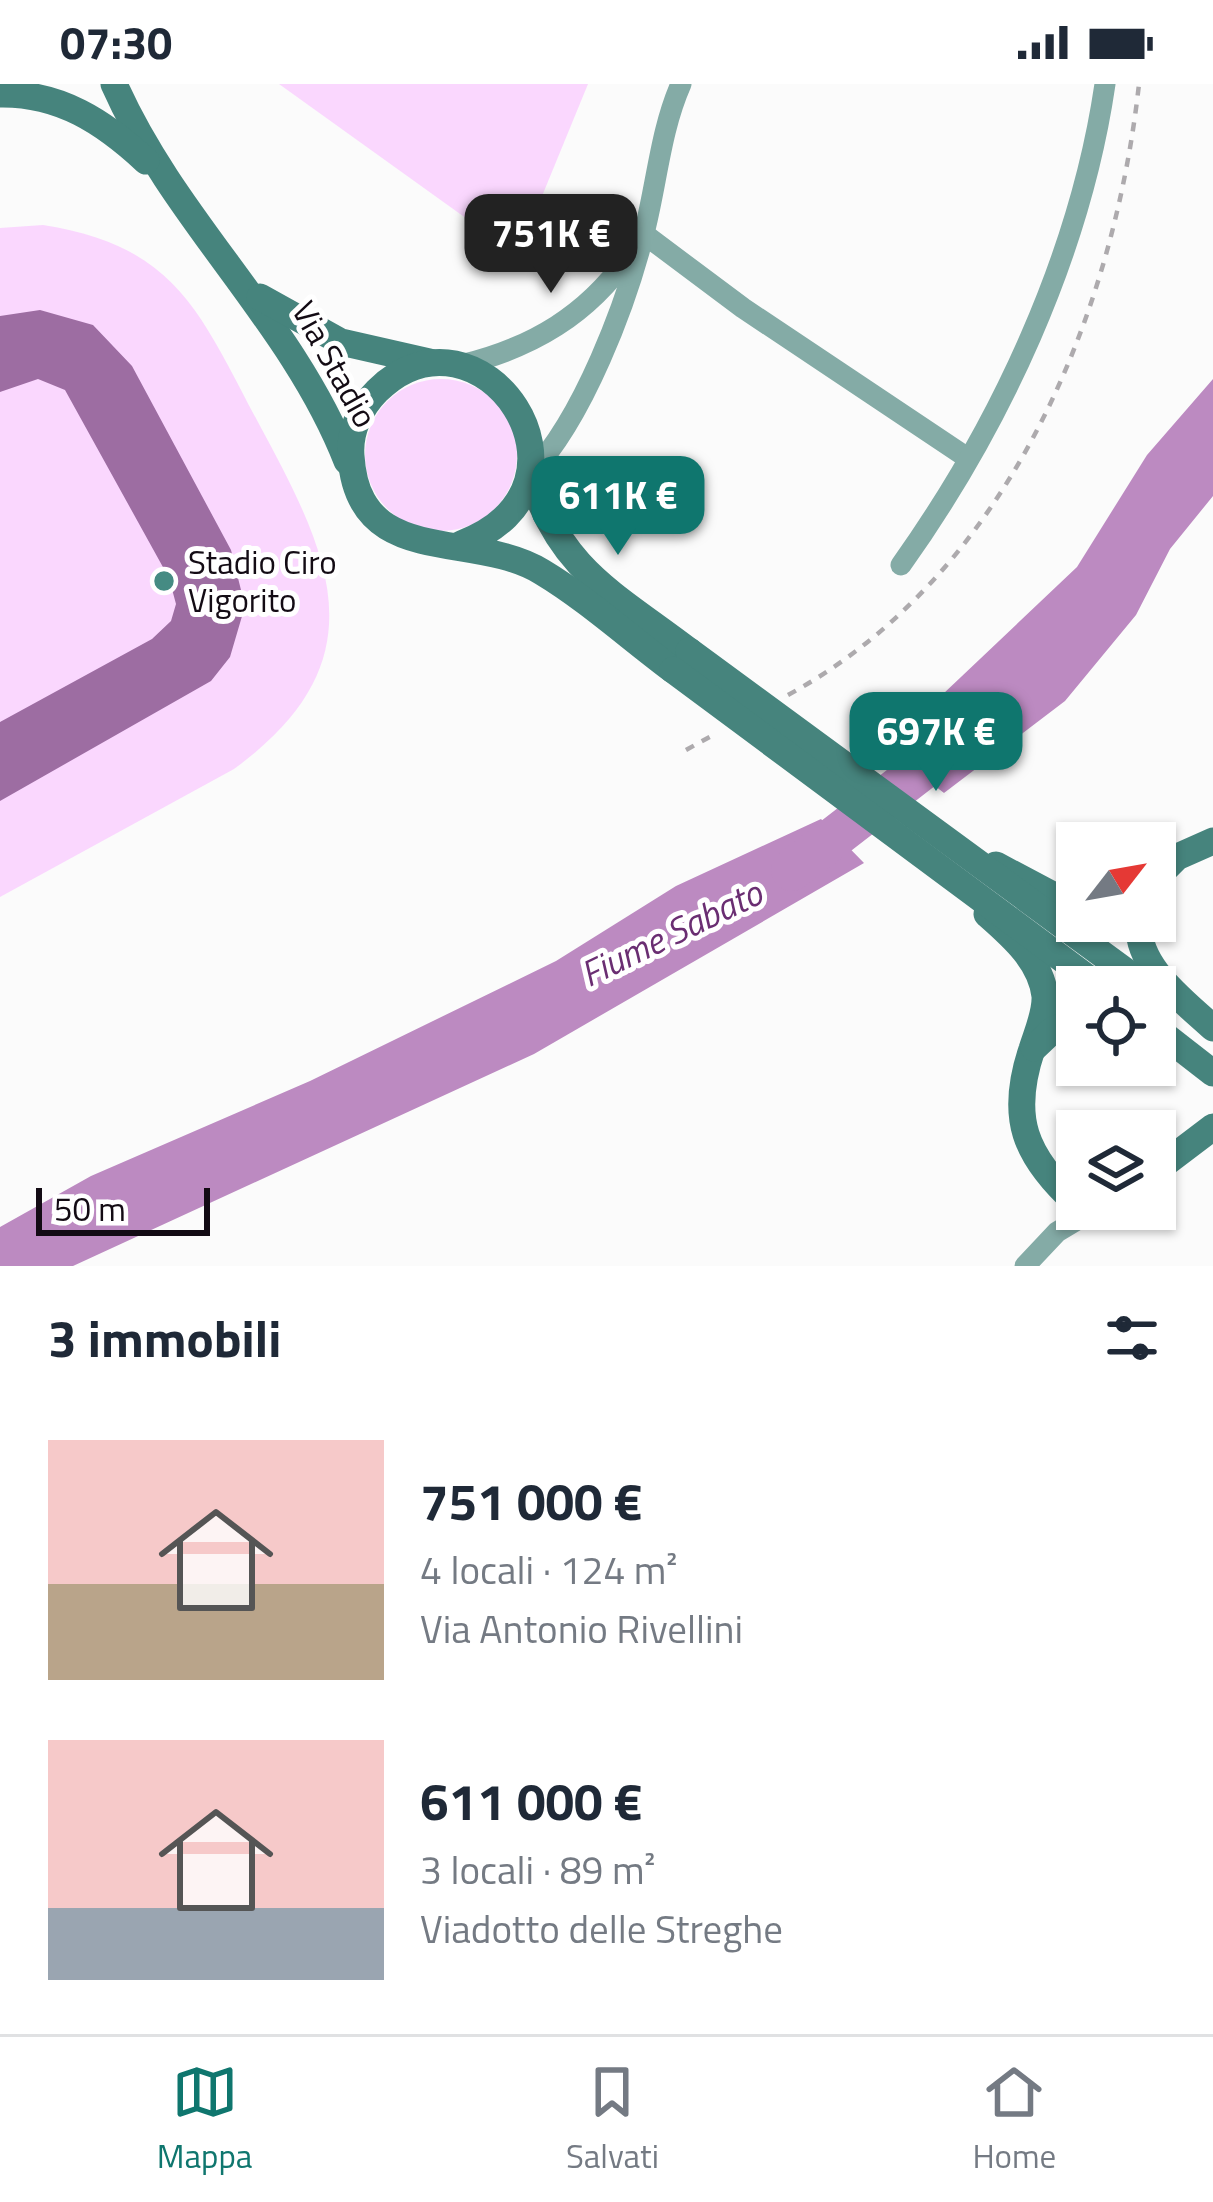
<!DOCTYPE html>
<html lang="it">
<head>
<meta charset="utf-8">
<style>
	body { margin:0; font-family:"Titillium Web",sans-serif; background:#f6f6f7; color:#1f2937; height:100vh; display:flex; flex-direction:column; font-size:45px; white-space:nowrap }
	* { box-sizing:border-box; margin:0 }
	p { font-size:39px; color:#747a83 }
	.icon { flex:none; width:66px; height:66px; fill:none; stroke:currentColor; stroke-width:2; stroke-linecap:round; stroke-linejoin:round }
	.map { position:relative; height:1182px; overflow:hidden }
	.drawer { display:flex; flex-direction:column; background:#fff; flex:1 }
	.drawer>* { flex:none }
	.needle { width:78px; rotate:59deg }
	.tools { position:absolute; left:1056px; top:738px; display:grid; gap:24px }
	.tools a { display:grid; place-items:center; width:120px; height:120px; border-radius:0px; background:#fff; box-shadow:0 3px 9px #0004; font-size:60px }
	.scale { position:absolute; left:36px; bottom:30px; width:174px; box-sizing:border-box; padding-left:12px; border:6px solid #130b14; border-top:0; font-size:33px; line-height:42px; white-space:nowrap; color:#130b14; -webkit-text-stroke:9px #fff; paint-order:stroke }
	.price { position:absolute; translate:-50% -102px; padding:0 27px; border-radius:24px; background:#0f766e; color:#fff; font-size:39px; line-height:78px; filter:drop-shadow(0 3px 6px #0008) }
	.price::after { content:''; position:absolute; left:50%; top:72px; width:36px; height:27px; margin-left:-18px; background:inherit; clip-path:polygon(0 0,100% 0,50% 100%) }
	.price.current { background:#222; color:#fff }
	ul { padding:0; list-style:none }
	li { display:flex; align-items:center; gap:36px; height:300px; padding:0 48px }
	li span { display:grid; place-items:center; flex:none; width:336px; height:240px; border-radius:0px; color:#555 }
	li>.icon { margin-inline-start:auto }
	span .icon { width:144px; height:144px; fill:#fffc; stroke-width:1 }
	li b { font-size:51px }
	h2 { display:flex; justify-content:space-between; align-items:center; height:144px; padding:0 48px; font-size:51px }
	.status { display:flex; justify-content:space-between; align-items:center; height:84px; padding:0 60px; background:#fff; direction:ltr }
	.status svg { height:33px; fill:currentColor }
	.dock { display:flex; justify-content:space-around; align-items:center; height:168px; border-top:3px solid #e0e1e3; background:#fff; font-size:33px; color:#747a83 }
	.dock a { display:grid; justify-items:center; gap:6px }
	.dock .current { color:#0f766e }
	.map>svg:first-child { display:block }
</style>
</head>
<body>
<div class="status"><b>07:30</b><svg viewBox="0 0 49 12"><path d="M0 12V9h3v3zM5 12V6h3v6zM10 12V3h3v9zM15 12V0h3v12zM26 1h20v11H26zM47 4h2v5h-2z"/></svg></div>
<div class="map">
<svg width="1213" height="1182" viewBox="0 0 1213 1182">
	<rect width="100%" height="100%" fill="#fbfbfb"/>
	<g fill="#fad7fe">
		<polygon points="279,0 588,0 524,156 488,150"/>
		<path d="M43,141C178,162 200,230 259,340C331,473 382,577 234,685L0,813V144Z"/>
		<circle cx="441" cy="371" r="76"/>
	</g>
	<g fill="#bc8ac1">
		<polygon points="1213,295 1213,412 1170,465 1136,531 1065,617 944,709 886,664 1077,483 1147,371"/>
		<polygon points="821,735 864,779 534,970 73,1182 0,1182 0,1143 91,1092 310,997 556,877 676,802"/>
	</g>
	<g fill="none" stroke-linecap="round" stroke-linejoin="round">
		<polyline stroke="#bc8ac1" stroke-width="42" points="792,786 960,656"/>
	</g>
	<polygon fill="#9d6da2" points="40,226 93,241 132,282 231,466 245,522 230,573 211,597 0,717 0,638 152,555 171,537 176,520 169,494 65,306 38,295 0,308 0,232"/>
	<g fill="none" stroke-linecap="round" stroke-linejoin="round">
		<g stroke="#adaaad" stroke-width="4.5" stroke-dasharray="9 9" stroke-linecap="butt">
			<path d="M788,611C1005,493 1113,236 1139,0"/>
			<polyline points="686,666 715,650"/>
		</g>
		<g stroke="#84aba6" stroke-width="21">
			<polyline points="644,150 743,224 966,373"/>
			<path d="M461,281C532,264 588,231 630,170"/>
			<path d="M530,390C583,335 627,219 645,145C657,97 661,45 681,0"/>
			<path d="M901,481C1000,342 1080,171 1105,0"/>
			<polyline points="1025,1182 1057,1148 1087,1130"/>
		</g>
		<g stroke="#46847d" stroke-width="27">
			<path d="M114,0C175,138 292,237 347,377"/>
			<path d="M0,10C60,9 104,38 146,77"/>
			<polyline points="260,213 341,258 429,278"/>
			<path d="M530,390C560,486 613,509 689,567"/>
			<path d="M461,460C616,401 479,206 377,307C360,324 349,348 351,372C358,486 472,445 542,488C587,515 630,554 673,586"/>
			<polyline points="996,781 1077,824"/>
			<polyline points="1155,795 1177,773 1213,757"/>
			<path d="M987,830C1012,852 1041,877 1045,912C1046,929 1037,949 1032,965C1009,1033 1024,1072 1077,1120"/>
			<path d="M1139,837C1135,882 1183,916 1213,944"/>
			<polyline points="1155,944 1213,989"/>
			<polyline points="1034,964 1053,946 1077,937"/>
			<polyline points="1155,1087 1213,1043"/>
		</g>
		<g stroke="#46847d" stroke-width="27">
			<polyline points="689,567 1147,903"/>
			<polyline points="673,586 1100,903"/>
		</g>
	</g>
	<circle fill="#458b83" stroke="#fff" stroke-width="4.5" cx="164" cy="497" r="12"/>
	<g text-anchor="middle" stroke-width="10" stroke-linejoin="round" paint-order="stroke">
		<g font-size="33" fill="#130b14" stroke="#fff">
			<text transform="translate(335 280) rotate(61)" y="12">Via Stadio</text>
		</g>
		<g font-size="33" fill="#130b14" stroke="#fff" text-anchor="start">
			<text x="188" y="490">Stadio Ciro<tspan x="188" dy="38">Vigorito</tspan></text>
		</g>
		<g font-size="36" font-style="italic" fill="#6a2e72" stroke="#fff">
			<text transform="translate(671 849) rotate(-26)" y="13">Fiume Sabato</text>
		</g>
	</g>
</svg>
<div class="tools">
<a><svg class="needle" viewBox="-14 -14 28 28"><path d="M0-13l5 13h-10z" fill="#e53935"/><path d="M0 13l5-13h-10z" fill="#747a83"/></svg></a>
<a><svg class="icon" aria-label="locate" viewBox="0 0 24 24"><circle cx="12" cy="12" r="6"/><path d="M12 2v4M12 18v4M2 12h4M18 12h4"/></svg></a>
<a><svg class="icon" aria-label="layers" viewBox="0 0 24 24"><path d="M12 4l9 5-9 5-9-5zM3 14l9 5 9-5"/></svg></a>
</div>
<div class="scale">50 m</div>
<b class="price current" style="left:551px;top:212px">751K €</b>
<b class="price" style="left:618px;top:474px">611K €</b>
<b class="price" style="left:936px;top:710px">697K €</b>
</div>
<section class="drawer">
<h2>3 immobili<svg class="icon" aria-label="filters" viewBox="0 0 24 24"><path d="M4 7h16M4 17h16"/><circle cx="9" cy="7" r="2"/><circle cx="15" cy="17" r="2"/></svg></h2>
<ul>
<li><span style="background:linear-gradient(#f6c9c9 60%,#b9a48a 0)"><svg class="icon" aria-label="home" viewBox="0 0 24 24"><path d="M3 11l9-7 9 7M6 9v11h12V9"/></svg></span><div><b>751 000 €</b><p>4 locali · 124 m²</p><p>Via Antonio Rivellini</p></div></li>
<li><span style="background:linear-gradient(#f6c9c9 70%,#9aa5b1 0)"><svg class="icon" aria-label="home" viewBox="0 0 24 24"><path d="M3 11l9-7 9 7M6 9v11h12V9"/></svg></span><div><b>611 000 €</b><p>3 locali · 89 m²</p><p>Viadotto delle Streghe</p></div></li>
</ul>
</section>
<nav class="dock">
<a class="current"><svg class="icon" aria-label="map" viewBox="0 0 24 24"><path d="M3 6l6-2 6 2 6-2v14l-6 2-6-2-6 2zM9 4v14M15 6v14"/></svg>Mappa</a>
<a><svg class="icon" aria-label="saved" viewBox="0 0 24 24"><path d="M7 4h10v16l-5-4-5 4z"/></svg>Salvati</a>
<a><svg class="icon" aria-label="home" viewBox="0 0 24 24"><path d="M3 11l9-7 9 7M6 9v11h12V9"/></svg>Home</a>
</nav>
</body>
</html>
